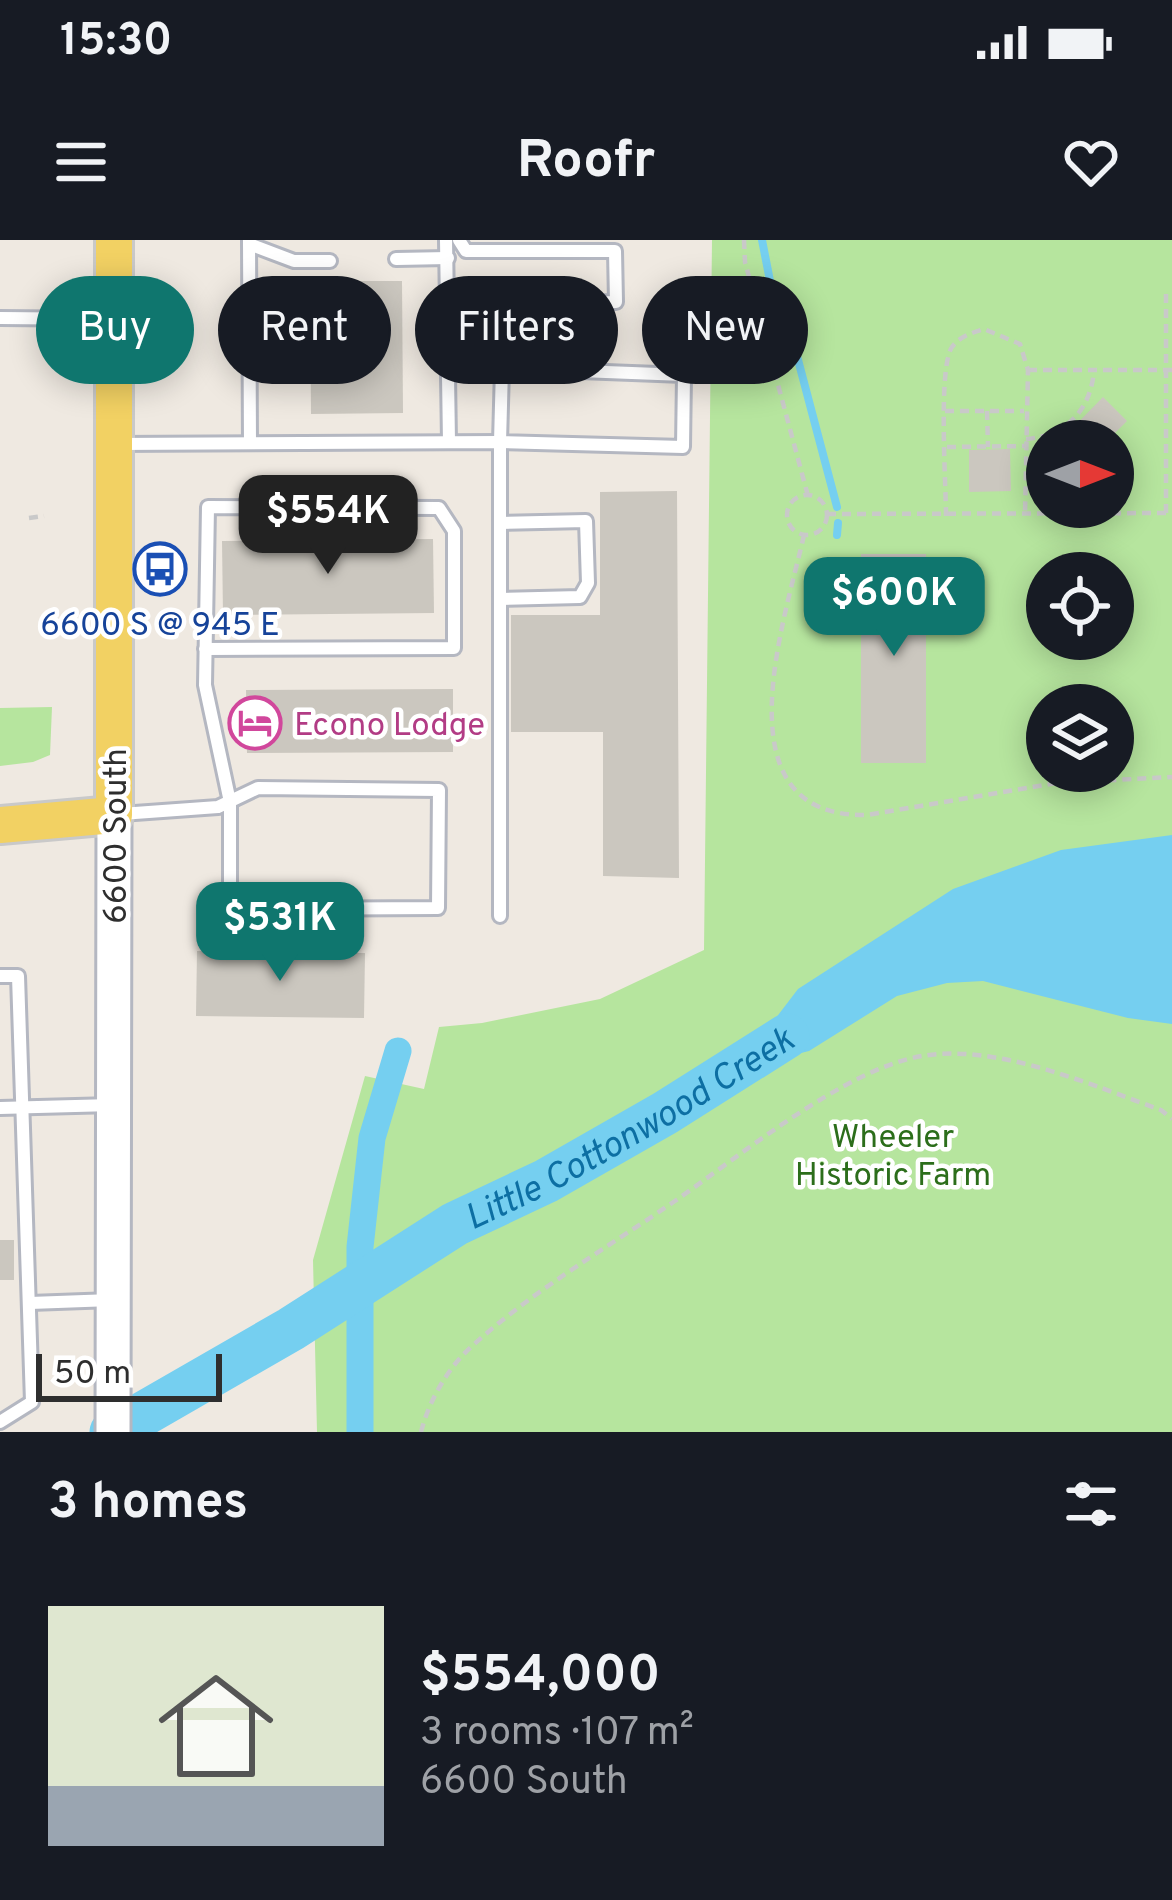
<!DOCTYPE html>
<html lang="en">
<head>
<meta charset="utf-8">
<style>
	body { margin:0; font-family:Overpass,sans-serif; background:#242831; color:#f1f3f6; height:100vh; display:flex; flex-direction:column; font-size:45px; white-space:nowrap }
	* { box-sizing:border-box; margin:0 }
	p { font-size:39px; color:#9ea1a6 }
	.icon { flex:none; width:66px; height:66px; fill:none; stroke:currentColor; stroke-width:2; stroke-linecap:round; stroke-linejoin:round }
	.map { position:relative; height:1192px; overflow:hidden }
	.drawer { display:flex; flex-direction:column; background:#171b24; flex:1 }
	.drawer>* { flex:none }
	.hud { position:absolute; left:36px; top:36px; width:1101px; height:108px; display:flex; gap:24px }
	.needle { width:78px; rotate:90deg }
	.tools { position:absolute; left:1026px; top:180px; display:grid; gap:24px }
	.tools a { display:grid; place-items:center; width:108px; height:108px; border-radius:50%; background:#171b24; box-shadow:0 6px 30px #0003; font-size:60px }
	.scale { position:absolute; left:36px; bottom:30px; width:186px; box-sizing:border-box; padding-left:12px; border:6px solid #2e2e2e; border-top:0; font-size:33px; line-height:42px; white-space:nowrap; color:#2e2e2e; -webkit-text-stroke:9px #fff; paint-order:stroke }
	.price { position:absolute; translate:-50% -102px; padding:0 27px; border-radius:24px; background:#0f766e; color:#fff; font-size:39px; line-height:78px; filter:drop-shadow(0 3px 6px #0008) }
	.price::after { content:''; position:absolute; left:50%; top:72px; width:36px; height:27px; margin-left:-18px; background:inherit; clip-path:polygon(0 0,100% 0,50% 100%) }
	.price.current { background:#222; color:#fff }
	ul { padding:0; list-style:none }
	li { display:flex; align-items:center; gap:36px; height:300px; padding:0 48px }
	li span { display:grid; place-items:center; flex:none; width:336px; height:240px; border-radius:0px; color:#555 }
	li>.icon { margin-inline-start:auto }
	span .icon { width:144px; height:144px; fill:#fffc; stroke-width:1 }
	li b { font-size:51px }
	h2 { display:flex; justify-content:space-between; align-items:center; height:144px; padding:0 48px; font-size:51px }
	.tag { padding:0 42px; border-radius:54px; background:#171b24; box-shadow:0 6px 30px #0003; font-size:42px; line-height:108px }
	.tag.current { background:#0f766e; color:#fff }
	.status { display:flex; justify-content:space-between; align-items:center; height:84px; padding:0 60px; background:#171b24; direction:ltr }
	.status svg { height:33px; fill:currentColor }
	header { display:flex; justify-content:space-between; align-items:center; height:156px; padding:0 48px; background:#171b24; font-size:54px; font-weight:700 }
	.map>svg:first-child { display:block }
</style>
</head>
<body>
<div class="status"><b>15:30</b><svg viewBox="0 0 49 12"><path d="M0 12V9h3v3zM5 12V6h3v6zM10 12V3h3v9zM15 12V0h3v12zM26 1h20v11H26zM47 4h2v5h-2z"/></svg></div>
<header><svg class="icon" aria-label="menu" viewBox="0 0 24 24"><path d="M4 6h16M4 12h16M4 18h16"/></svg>Roofr<svg class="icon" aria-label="heart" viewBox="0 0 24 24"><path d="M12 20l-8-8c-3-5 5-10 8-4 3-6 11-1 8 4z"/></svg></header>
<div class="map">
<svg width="1172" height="1192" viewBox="0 0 1172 1192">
	<rect width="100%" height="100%" fill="#efe9e1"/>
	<g fill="#b6e59e" fill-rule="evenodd">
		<path d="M712,0H1172V1192H317L313,1020L365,836L424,849L439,787L482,783L600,759L704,710ZM1047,201H1113V267H1047ZM1047,333H1113V399H1047ZM1047,465H1113V531H1047Z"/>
		<polygon points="52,467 50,515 33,522 0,526 0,468"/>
	</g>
	<polygon fill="#75cff0" points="1172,595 1172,784 1128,778 983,741 947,743 897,756 809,811 737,829 798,749 953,649 1061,610"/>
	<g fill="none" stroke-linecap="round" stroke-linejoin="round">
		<g stroke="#75cff0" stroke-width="8">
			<polyline points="762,0 772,51 797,116 837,267"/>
			<polyline points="837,295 838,283"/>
		</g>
		<polyline stroke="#75cff0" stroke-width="27" points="360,1192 360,1007 372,898 398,811"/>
		<path stroke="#75cff0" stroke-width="45" id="s1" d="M112,1192L291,1089L455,984L546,941L665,873L787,796"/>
	</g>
	<g fill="#cbc7bf">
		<polygon points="310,41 402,41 403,173 311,174"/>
		<polygon points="1103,157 1127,181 1107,201 1060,201"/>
		<polygon points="1010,209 1011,251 969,252 969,210"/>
		<polygon points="677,251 679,638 603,636 603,492 511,492 511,375 600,375 600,252"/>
		<polygon points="433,299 434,373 223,375 222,301"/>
		<rect x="861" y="314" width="65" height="209"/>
		<polygon points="453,449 453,512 247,513 246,450"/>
		<polygon points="197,711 365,713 364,778 196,776"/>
		<rect x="0" y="1000" width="14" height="40"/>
	</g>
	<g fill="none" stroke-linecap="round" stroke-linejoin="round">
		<g stroke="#b4b7c1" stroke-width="18">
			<g id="lane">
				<polyline points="249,0 250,203"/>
				<polyline points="446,0 449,202"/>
				<polyline points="249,4 294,21 330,21"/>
				<polyline points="396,19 448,18"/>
				<polyline points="448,65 616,62 615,11 466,11 459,0"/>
				<polyline points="0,78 107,79"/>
				<polygon points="502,128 684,135 683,207 500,202"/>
				<polyline points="116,204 500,202 500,676"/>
				<polyline points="500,283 586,281 588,343 580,357 500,359"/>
				<polyline points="121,574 218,567 258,548 439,550 438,668 230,669 230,562 205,445 208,267 439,268 454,291 454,408 205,409"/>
				<polyline points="0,736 18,736 32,1162 0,1182"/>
				<polyline points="0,868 113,865"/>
				<polyline points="30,1063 112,1060"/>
			</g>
		</g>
		<g stroke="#b4b7c1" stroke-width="39">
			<polyline id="secondary" points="113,1192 114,575"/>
		</g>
		<g stroke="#c9c9c9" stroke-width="42">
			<polyline id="primary" points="0,585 114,575 114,0"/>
		</g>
		<g stroke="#c9c9c9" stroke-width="4.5" stroke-dasharray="9 6" stroke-linecap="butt">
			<polyline points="744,0 745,22 808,256"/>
			<polyline points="1166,54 1166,273"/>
			<polyline points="1028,130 1172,130"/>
			<polyline points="945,171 1024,171"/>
			<polyline points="987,171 988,207"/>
			<path d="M1026,199C1066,196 1091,170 1094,130"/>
			<polyline points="947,207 1026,206"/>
			<circle cx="807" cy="275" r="20"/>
			<polyline points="827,274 1172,273"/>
			<path d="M946,276C946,244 938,127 952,107C960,96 972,93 984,89L1020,104L1028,130L1025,275"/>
			<polyline points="29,278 44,276"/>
			<path d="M804,295C785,380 716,578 867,575L1057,543L1172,537"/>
			<path d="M421,1192C429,1161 447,1129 471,1107C531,1052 605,1009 672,963C739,917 844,829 922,816C997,803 1091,845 1161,870L1172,879"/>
		</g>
		<use href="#lane" stroke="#fff" stroke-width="12"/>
		<use href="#secondary" stroke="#fff" stroke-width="33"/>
		<use href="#primary" stroke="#f2d163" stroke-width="36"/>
	</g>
	<defs>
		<g id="bus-ring" transform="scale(2.7)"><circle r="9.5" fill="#fff" stroke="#1a4fb4" stroke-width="1.5"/><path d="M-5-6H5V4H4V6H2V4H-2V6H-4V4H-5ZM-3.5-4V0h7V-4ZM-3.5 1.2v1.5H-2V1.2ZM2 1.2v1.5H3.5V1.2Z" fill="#1a4fb4"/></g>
		<g id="hotel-ring" transform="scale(2.7)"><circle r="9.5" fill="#fff" stroke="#d1479c" stroke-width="1.5"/><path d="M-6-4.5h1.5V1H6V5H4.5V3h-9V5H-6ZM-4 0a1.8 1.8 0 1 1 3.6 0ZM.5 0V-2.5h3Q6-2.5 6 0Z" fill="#d1479c"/></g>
	</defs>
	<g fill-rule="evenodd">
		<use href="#bus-ring" x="160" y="329"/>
		<use href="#hotel-ring" x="255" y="483"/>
	</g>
	<g text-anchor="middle" stroke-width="9" stroke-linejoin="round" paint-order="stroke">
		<g font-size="33" fill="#164399" stroke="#fff">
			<text x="160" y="395">6600 S @ 945 E</text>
		</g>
		<g font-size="33" fill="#b23c85" stroke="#fff" text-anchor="start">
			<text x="294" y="495">Econo Lodge</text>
		</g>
		<g font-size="33" fill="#2e2e2e" stroke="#fff">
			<text transform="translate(114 596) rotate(-90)" y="12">6600 South</text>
		</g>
		<g font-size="33" fill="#2c6e1b" stroke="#fff">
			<text x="893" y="907">Wheeler<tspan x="893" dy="38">Historic Farm</tspan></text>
		</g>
		<g font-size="36" font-style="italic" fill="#0d6fa3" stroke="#fff">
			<text dy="13" stroke="none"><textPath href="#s1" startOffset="600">Little Cottonwood Creek</textPath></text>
		</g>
	</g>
</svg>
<div class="tools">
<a><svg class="needle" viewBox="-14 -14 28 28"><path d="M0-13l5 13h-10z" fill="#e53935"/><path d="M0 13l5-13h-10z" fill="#9ea1a6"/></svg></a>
<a><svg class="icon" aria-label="locate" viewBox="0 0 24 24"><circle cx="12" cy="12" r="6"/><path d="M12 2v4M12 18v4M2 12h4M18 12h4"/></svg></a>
<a><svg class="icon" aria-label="layers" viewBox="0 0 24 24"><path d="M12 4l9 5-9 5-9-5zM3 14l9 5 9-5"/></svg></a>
</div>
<div class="scale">50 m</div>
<b class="price current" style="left:328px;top:337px">$554K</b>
<b class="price" style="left:894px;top:419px">$600K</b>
<b class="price" style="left:280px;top:744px">$531K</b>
<div class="hud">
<a class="tag current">Buy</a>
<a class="tag">Rent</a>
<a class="tag">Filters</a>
<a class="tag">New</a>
</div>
</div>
<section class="drawer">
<h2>3 homes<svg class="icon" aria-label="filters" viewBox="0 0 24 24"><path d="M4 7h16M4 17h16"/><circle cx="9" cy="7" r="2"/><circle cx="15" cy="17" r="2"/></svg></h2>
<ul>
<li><span style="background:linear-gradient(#dfe7d0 75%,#9aa5b1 0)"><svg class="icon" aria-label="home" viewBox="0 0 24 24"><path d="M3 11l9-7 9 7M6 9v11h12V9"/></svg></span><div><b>$554,000</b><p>3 rooms · 107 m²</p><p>6600 South</p></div></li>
</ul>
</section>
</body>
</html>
